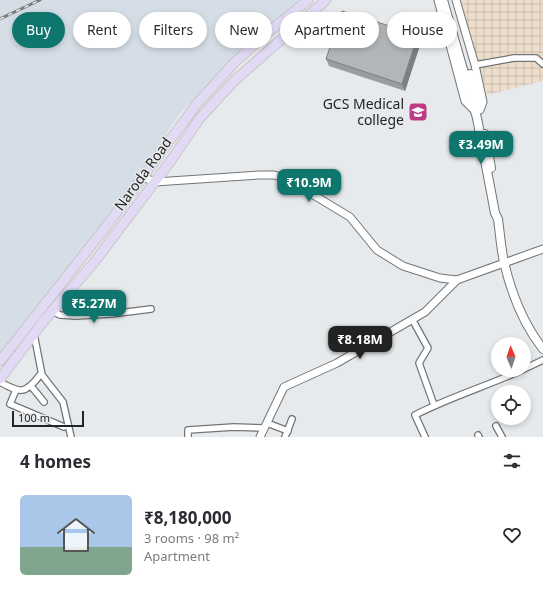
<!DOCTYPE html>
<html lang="en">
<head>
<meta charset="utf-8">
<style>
	body { margin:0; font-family:"Noto Sans",sans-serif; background:#f2f2f3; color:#2b2b33; height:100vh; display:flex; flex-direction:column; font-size:15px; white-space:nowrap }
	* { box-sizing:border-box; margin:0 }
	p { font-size:13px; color:#7c7c81 }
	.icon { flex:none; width:22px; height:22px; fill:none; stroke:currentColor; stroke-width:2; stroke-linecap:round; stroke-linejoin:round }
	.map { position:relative; height:437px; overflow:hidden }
	.drawer { display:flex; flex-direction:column; background:#fff; flex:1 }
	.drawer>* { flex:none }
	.banner { position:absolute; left:12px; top:12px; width:519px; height:36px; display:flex; gap:8px }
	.needle { width:26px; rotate:358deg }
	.tools { position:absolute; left:491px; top:337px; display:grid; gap:8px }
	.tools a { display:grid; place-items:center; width:40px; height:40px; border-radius:50%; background:#fff; box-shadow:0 2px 6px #0003; font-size:20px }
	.scale { position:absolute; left:12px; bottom:10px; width:72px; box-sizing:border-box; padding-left:4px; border:2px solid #232425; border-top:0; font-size:11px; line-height:14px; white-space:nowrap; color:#232425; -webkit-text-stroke:3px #e7eaec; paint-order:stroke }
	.price { position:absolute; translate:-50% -34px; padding:0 9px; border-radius:8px; background:#0f766e; color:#fff; font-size:13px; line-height:26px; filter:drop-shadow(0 1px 2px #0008) }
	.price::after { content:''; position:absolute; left:50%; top:24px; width:12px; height:9px; margin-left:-6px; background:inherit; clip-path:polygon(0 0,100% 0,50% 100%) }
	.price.active { background:#222; color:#fff }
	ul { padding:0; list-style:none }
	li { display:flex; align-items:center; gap:12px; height:100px; padding:0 20px }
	li span { display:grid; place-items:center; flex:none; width:112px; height:80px; border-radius:6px; color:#555 }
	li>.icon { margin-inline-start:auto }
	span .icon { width:48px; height:48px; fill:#fffc; stroke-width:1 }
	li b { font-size:17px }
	h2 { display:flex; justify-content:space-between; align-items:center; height:48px; padding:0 20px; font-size:17px }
	.tag { padding:0 14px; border-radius:18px; background:#fff; box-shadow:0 2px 6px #0003; font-size:14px; line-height:36px }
	.tag.active { background:#0f766e; color:#fff }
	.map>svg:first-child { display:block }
</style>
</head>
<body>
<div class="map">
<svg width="543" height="437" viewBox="0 0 543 437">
	<defs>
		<pattern id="industrial-grid" width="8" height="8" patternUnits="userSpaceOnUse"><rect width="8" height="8" fill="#edddcb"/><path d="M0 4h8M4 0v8" fill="none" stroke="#cbbeae"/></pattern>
	</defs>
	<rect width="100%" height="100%" fill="#e7eaec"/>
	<polygon fill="#d5dee6" points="0,0 299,0 180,113 80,264 0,362"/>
	<polygon fill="url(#industrial-grid)" points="461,0 543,0 543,81 487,95"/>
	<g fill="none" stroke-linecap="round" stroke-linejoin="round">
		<g stroke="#727577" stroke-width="8">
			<g id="minor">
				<polyline points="475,65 514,58 536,58 543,64"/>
				<polyline points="51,310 60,315 76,316 111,314 151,309"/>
				<polyline points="412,319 428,348 419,363 434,405"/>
				<polyline points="34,334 42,375 63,402 71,437"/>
				<polyline points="524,369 543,360"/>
				<path d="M0,382C20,393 25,395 40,375"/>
				<polyline points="31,386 44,402"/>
				<polyline points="16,390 10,404 64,427"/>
				<polyline points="267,423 288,431"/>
				<polyline points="496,426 502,437"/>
				<polyline points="478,435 479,437"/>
				<polyline points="188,437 188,430 234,427 264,428"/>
				<polyline points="285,437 292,419"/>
				<path d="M425,437L415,415C450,397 487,386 522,370"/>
			</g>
		</g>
		<g stroke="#727577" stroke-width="9">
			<g id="tertiary">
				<polyline points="438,0 465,101 475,111"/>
				<polyline points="456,0 475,65 483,102 480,110"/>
				<polyline points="143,177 155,182 259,175 274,175 287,179 350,217 377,250 403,266 440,278 457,280 543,249"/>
				<polyline points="260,437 284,387 337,363 425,312 457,280"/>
			</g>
		</g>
		<g stroke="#727577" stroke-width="10">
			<g id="secondary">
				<path d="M443,0L477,118L495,213L498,219C500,234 501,248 504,262C511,292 524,325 543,349"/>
				<polyline points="470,74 478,103"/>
				<polyline points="485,134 491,168"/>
			</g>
		</g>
		<g stroke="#c6c6c6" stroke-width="11">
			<g id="primary">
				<polyline points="0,361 105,228 196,105 234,63 265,35 308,0"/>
				<polyline points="0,379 43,322 96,260 172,159 200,118 234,81 326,0"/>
			</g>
		</g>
		<use href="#minor" stroke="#fff" stroke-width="5.5"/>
		<use href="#tertiary" stroke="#fff" stroke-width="7"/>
		<use href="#secondary" stroke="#fff" stroke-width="8"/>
		<use href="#primary" stroke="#e2d9f5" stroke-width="9"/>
		<g stroke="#7a7c7d" stroke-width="3">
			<polyline id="rail" points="0,19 40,0"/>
		</g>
		<use href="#rail" stroke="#e7eaec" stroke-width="1.5" stroke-dasharray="4.5" stroke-linecap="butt"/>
	</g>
	<polygon fill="#9a9d9e" points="418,35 421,42 405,91 329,66 326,59"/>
	<polygon fill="#7d7f81" points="418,35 421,42 405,91 402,84"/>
	<polygon fill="#b3b6b8" stroke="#7d7f81" points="342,11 418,35 402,84 326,59"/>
	<defs>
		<g id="school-square" transform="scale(1)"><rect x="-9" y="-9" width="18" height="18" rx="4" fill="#bd3b84" stroke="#e7eaec"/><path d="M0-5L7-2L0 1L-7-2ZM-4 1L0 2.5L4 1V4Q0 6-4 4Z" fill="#fff"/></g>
	</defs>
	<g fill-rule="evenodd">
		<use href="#school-square" x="418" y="112"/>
	</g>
	<g text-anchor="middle" stroke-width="3" stroke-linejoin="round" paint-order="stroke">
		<g font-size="14" fill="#232425" stroke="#e7eaec" text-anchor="end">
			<text x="404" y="109">GCS Medical<tspan x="404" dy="16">college</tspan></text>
		</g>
		<g font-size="14" fill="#232425" stroke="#e7eaec">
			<text transform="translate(143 174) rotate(-54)" y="5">Naroda Road</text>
		</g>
	</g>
</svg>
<div class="tools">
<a><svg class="needle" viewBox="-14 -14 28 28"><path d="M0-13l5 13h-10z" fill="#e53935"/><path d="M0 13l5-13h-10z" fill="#7c7c81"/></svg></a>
<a><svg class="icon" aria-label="locate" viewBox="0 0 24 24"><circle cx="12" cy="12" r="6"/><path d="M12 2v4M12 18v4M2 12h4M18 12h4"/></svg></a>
</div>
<div class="scale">100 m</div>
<b class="price" style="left:481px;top:165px">₹3.49M</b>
<b class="price" style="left:309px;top:203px">₹10.9M</b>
<b class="price" style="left:94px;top:324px">₹5.27M</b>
<b class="price active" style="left:360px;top:360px">₹8.18M</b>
<div class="banner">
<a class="tag active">Buy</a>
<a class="tag">Rent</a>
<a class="tag">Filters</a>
<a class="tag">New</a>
<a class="tag">Apartment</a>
<a class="tag">House</a>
</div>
</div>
<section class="drawer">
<h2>4 homes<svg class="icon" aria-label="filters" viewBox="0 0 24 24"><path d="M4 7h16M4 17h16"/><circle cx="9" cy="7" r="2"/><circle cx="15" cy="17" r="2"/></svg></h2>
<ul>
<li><span style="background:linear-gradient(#a9c7e8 65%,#7fa58c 0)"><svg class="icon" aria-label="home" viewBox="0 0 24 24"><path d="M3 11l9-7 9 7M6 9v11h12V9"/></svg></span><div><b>₹8,180,000</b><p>3 rooms · 98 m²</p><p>Apartment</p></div><svg class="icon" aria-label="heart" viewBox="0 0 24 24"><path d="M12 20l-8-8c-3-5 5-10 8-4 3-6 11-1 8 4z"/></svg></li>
</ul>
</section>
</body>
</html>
